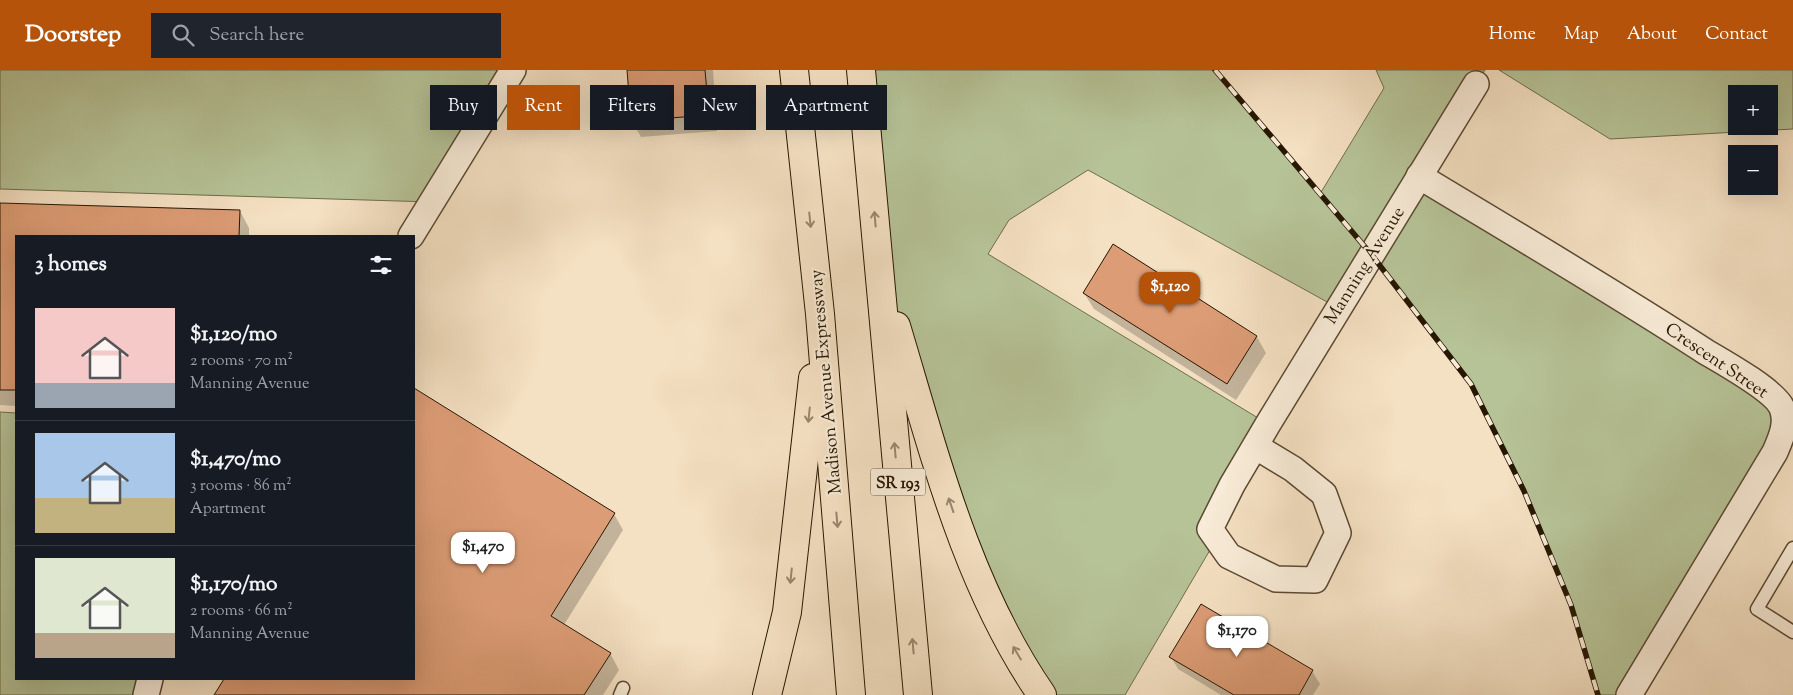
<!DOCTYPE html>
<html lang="en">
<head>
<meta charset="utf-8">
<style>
	body { margin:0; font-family:"Sorts Mill Goudy",serif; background:#20242c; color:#f1f3f6; height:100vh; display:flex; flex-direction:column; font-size:19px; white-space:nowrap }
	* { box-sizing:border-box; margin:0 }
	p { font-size:16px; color:#9ea1a6 }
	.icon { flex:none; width:28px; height:28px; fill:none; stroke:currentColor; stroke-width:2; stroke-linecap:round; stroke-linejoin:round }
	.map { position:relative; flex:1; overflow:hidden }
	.sheet { position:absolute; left:15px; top:165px; width:400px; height:445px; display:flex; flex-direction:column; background:#171b24; border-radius:0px; box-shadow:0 5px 20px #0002 }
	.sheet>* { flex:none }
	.hud { position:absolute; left:430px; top:15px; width:475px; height:45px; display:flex; gap:10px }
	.controls { position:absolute; left:1728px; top:15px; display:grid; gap:10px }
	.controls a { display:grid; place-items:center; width:50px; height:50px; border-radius:0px; background:#171b24; box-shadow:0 5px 20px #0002; font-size:25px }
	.price { position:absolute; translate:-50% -42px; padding:0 11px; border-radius:10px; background:#fff; color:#222; font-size:16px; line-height:32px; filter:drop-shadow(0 1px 2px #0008) }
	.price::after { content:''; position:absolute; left:50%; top:30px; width:15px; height:11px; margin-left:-8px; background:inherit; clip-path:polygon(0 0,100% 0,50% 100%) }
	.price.current { background:#b45309; color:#fff }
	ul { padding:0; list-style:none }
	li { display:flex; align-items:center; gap:15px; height:125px; padding:0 20px }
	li+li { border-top:1px solid #363941 }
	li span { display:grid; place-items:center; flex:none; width:140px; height:100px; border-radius:0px; color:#555 }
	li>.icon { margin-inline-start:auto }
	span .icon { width:60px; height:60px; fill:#fffc; stroke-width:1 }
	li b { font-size:21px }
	h2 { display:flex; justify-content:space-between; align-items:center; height:60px; padding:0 20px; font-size:21px }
	.tag { padding:0 18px; border-radius:0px; background:#171b24; box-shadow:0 5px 20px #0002; font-size:18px; line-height:45px }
	.tag.current { background:#b45309; color:#fff }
	header { display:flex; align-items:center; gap:30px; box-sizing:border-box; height:70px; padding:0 25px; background:#b45309; color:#fff }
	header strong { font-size:24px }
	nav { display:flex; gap:28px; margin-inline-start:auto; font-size:18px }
	.search { width:350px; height:45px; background:#20242c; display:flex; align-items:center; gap:12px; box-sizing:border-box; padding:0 18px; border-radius:0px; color:#9ea1a6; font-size:19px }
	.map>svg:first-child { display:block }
</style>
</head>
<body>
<header>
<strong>Doorstep</strong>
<div class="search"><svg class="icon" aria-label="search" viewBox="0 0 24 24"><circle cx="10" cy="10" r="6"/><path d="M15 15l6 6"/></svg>Search here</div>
<nav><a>Home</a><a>Map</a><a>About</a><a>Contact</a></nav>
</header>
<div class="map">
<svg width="1793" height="625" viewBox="0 0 1793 625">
	<rect width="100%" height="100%" fill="#f4e0c2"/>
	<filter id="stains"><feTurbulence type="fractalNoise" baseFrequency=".004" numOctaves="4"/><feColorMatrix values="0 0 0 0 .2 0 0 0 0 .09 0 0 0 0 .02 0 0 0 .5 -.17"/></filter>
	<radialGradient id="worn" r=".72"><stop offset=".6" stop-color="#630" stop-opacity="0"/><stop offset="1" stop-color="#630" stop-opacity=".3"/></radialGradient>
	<g fill="#b6c397" stroke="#6e6d4c" fill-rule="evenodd">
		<polygon points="0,0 513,0 432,132 0,119"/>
		<polygon points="862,0 1215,0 1320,124 1384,18 1376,0 1485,0 1419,105 1645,243 1784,350 1629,625 1598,625 1571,535 1524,421 1471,314 1372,184 1338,238 1088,100 1009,150 988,184 1268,354 1217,468 1125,625 1042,625 1011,574 879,198"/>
		<path d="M1499,0H1793V59L1610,69ZM1736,24H1769V56H1736Z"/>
		<polygon points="0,342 16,343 16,609 150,609 146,625 0,625"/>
	</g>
	<g fill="#0003">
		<polygon points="628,0 713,0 717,61 641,67 632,51"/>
		<polygon points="0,134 240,141 249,158 249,166 16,166 16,336 0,335"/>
		<polygon points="1114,176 1257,267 1266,283 1236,330 1094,239 1084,223"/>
		<polygon points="414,320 614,444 623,460 564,555 610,583 619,600 603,625 216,625 226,609 414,609"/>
		<polygon points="1202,535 1312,601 1320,614 1313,625 1221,625 1178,599 1171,587"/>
	</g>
	<g fill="#dc9c75" stroke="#271702">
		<polygon points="627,0 705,0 709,45 631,51"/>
		<polygon points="0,133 240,140 239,166 16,166 16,320 0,320"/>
		<polygon points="1113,174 1257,266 1227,314 1083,223"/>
		<polygon points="414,318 615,443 551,546 611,583 584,625 214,625 224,609 414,609"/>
		<polygon points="1201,534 1313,600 1299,625 1234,625 1169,587"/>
	</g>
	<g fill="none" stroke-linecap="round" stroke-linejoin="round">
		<g stroke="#5a4932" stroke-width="15">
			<g id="service">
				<polyline points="1793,478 1757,539 1793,562"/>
				<polyline points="620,625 623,618"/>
			</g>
		</g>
		<g stroke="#5a4932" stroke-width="28">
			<g id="minor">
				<path d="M1419,106C1515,164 1612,221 1706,282C1723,292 1775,321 1782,338C1788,353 1781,368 1775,382L1629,625"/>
				<polyline points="411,166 513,0"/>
				<polyline points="1255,376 1293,399 1324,424 1338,463 1315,510 1276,509 1229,486 1210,459 1232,415 1268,354 1476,14"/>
				<polyline points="146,625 150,609"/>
			</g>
		</g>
		<g stroke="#271702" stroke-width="30">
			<g id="motorway">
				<polyline points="794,0 820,244 851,625"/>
				<polyline points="861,0 918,625"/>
				<path d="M896,256C934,382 966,515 1042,625"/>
				<polyline points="767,625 787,542 813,308"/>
			</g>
		</g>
		<use href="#service" stroke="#f8ebd7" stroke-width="12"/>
		<use href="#minor" stroke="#f8ebd7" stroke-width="25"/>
		<use href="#motorway" stroke="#f4e0c2" stroke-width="28"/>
		<g stroke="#271702" stroke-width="5.5">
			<polyline id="rail" points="1215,0 1371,184 1471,314 1524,421 1571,535 1598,625"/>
		</g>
		<use href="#rail" stroke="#f8ebd7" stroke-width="4" stroke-dasharray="11" stroke-linecap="butt"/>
	</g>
	<defs><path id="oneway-shaft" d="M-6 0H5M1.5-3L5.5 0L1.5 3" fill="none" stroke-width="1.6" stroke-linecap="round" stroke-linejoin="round" transform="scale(1.25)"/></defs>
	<g stroke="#98866c">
		<use href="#oneway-shaft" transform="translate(875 149) rotate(-95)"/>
		<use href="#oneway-shaft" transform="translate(810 150) rotate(84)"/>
		<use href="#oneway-shaft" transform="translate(809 345) rotate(96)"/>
		<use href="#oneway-shaft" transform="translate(895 380) rotate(-95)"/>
		<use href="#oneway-shaft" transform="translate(951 435) rotate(-109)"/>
		<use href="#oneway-shaft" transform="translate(837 450) rotate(85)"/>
		<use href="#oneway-shaft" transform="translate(791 506) rotate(96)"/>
		<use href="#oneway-shaft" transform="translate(913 576) rotate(-95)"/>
		<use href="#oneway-shaft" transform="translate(1017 583) rotate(-121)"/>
	</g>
	<g text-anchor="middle" stroke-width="4.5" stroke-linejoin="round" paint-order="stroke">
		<rect fill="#f8ebd7" stroke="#665742" stroke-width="1" x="870.5" y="398.5" width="55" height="27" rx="4"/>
		<g font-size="16" font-weight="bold" fill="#271702">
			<text x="898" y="418">SR 193</text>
		</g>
		<g font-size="18" fill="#271702" stroke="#f8ebd7">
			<text transform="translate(1364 195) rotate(-58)" y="6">Manning Avenue</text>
			<text transform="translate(1717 290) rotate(34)" y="6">Crescent Street</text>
			<text transform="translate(825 312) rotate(-95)" y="6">Madison Avenue Expressway</text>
		</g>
	</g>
	<rect width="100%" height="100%" filter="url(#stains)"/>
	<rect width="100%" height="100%" fill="url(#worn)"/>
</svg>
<div class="controls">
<a>+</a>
<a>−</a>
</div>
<b class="price current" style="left:1170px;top:244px">$1,120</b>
<b class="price" style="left:483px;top:504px">$1,470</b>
<b class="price" style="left:1237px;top:588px">$1,170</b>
<div class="hud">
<a class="tag">Buy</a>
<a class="tag current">Rent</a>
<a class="tag">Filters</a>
<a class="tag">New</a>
<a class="tag">Apartment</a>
</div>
<section class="sheet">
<h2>3 homes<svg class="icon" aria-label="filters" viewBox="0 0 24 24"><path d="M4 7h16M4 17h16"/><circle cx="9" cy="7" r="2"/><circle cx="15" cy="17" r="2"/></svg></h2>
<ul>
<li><span style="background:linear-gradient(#f6c9c9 75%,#9aa5b1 0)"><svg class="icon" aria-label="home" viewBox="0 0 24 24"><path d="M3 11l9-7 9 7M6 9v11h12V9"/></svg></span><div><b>$1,120/mo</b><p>2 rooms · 70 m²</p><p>Manning Avenue</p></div></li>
<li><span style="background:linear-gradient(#a9c7e8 65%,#c2b280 0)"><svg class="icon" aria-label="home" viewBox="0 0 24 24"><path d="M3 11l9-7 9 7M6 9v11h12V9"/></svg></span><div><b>$1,470/mo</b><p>3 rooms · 86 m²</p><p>Apartment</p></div></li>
<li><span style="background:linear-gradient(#dfe7d0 75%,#b9a48a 0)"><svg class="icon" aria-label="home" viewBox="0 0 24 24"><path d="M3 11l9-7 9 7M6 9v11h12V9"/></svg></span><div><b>$1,170/mo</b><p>2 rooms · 66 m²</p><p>Manning Avenue</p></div></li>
</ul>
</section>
</div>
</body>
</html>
